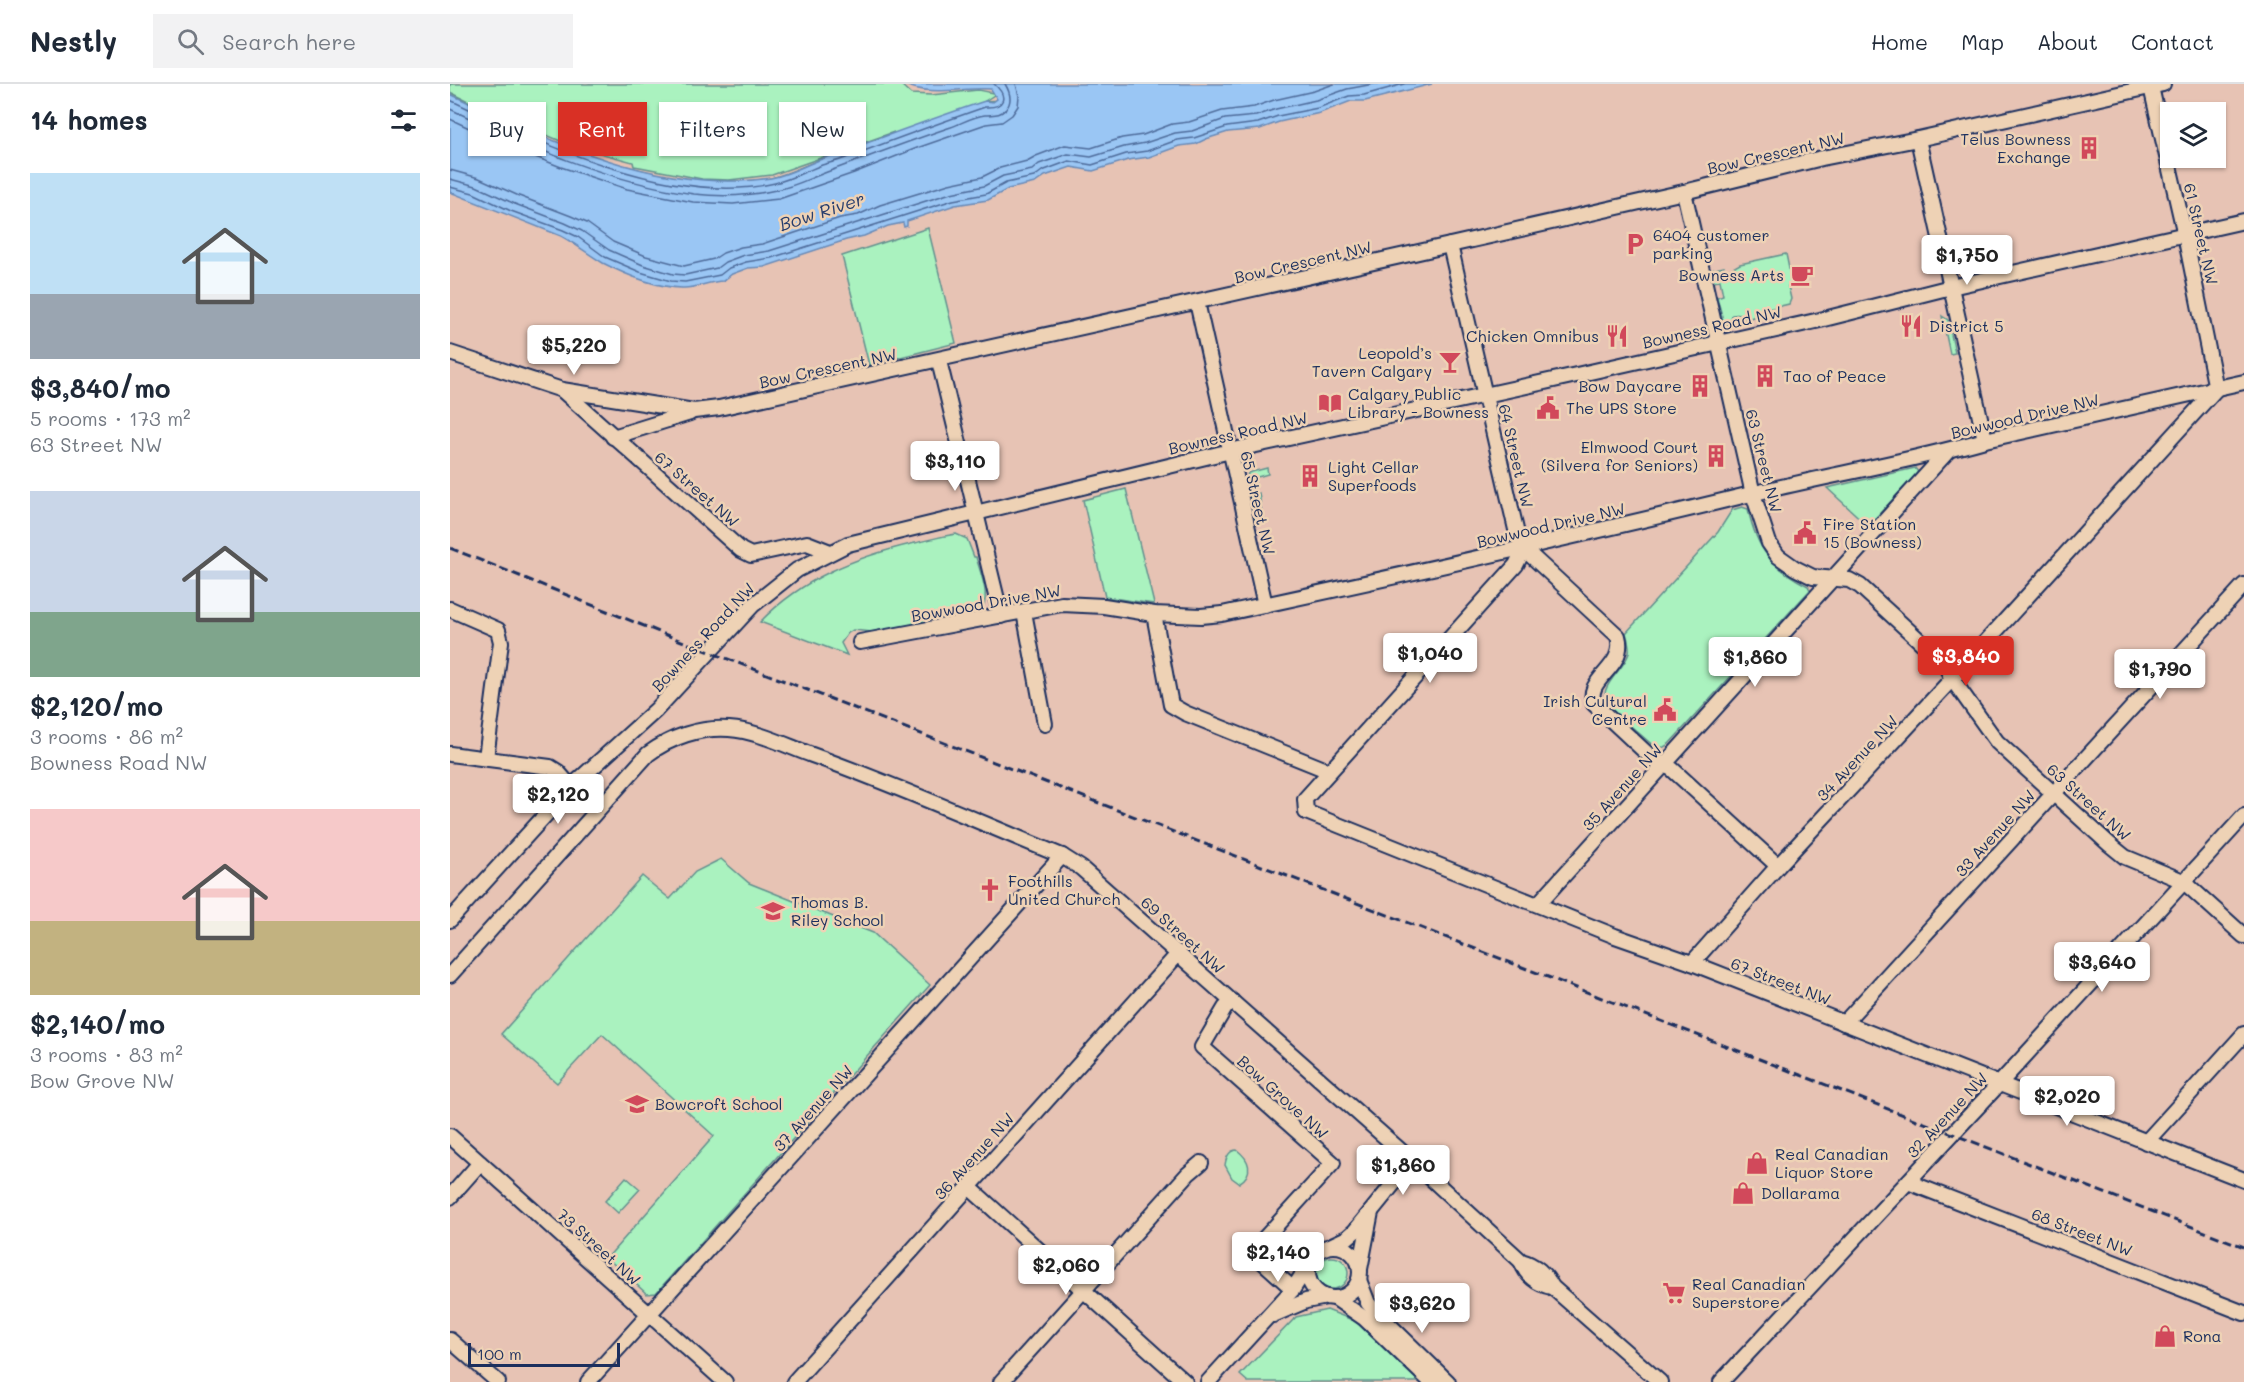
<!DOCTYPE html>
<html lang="en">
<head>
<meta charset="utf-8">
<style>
	body { margin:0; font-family:Mali,sans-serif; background:#f2f2f3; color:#1f2937; height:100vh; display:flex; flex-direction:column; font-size:22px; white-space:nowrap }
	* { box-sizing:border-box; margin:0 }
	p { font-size:20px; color:#747a83 }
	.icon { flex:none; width:33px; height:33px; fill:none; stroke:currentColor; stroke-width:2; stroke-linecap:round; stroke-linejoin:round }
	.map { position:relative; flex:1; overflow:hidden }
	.panel { display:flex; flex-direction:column; background:#fff; width:450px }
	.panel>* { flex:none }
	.guide { position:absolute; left:18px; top:18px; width:570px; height:54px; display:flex; gap:12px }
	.buttons { position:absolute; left:1710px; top:18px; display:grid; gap:12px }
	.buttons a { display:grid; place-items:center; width:66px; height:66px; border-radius:0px; background:#fff; box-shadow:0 2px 4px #0004; font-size:30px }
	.scale { position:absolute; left:18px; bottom:15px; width:152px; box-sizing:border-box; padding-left:6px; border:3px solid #1b2f5e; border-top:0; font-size:16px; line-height:21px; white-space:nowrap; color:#1b2f5e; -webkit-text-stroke:4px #eed2b5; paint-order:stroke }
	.price { position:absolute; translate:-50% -51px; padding:0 14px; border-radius:6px; background:#fff; color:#222; font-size:20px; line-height:39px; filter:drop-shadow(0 2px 3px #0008) }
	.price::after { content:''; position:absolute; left:50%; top:36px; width:18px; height:14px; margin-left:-9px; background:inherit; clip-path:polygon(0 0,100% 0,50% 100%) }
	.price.active { background:#d93025; color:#fff }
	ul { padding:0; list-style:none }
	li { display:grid; align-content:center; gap:12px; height:318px; padding:0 30px }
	li span { display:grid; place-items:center; height:186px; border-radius:0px; color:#555 }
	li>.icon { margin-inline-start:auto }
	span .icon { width:108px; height:108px; fill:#fffc; stroke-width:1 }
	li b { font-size:26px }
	h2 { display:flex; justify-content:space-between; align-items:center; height:72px; padding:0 30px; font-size:26px }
	.chip { padding:0 21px; border-radius:0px; background:#fff; box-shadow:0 2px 4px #0004; font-size:21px; line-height:54px }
	.chip.active { background:#d93025; color:#fff }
	header { display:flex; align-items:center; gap:36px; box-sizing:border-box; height:84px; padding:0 30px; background:#fff; border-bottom:2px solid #e0e1e3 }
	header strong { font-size:28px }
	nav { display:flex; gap:33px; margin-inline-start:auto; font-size:21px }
	.search { width:420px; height:54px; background:#f2f2f3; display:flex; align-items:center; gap:15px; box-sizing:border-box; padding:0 21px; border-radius:0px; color:#747a83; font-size:22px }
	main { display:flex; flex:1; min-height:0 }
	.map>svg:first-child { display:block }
</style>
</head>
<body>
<header>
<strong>Nestly</strong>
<div class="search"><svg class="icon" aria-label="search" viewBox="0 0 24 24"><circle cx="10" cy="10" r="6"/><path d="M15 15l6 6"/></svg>Search here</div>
<nav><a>Home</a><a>Map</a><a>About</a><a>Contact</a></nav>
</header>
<main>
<section class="panel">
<h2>14 homes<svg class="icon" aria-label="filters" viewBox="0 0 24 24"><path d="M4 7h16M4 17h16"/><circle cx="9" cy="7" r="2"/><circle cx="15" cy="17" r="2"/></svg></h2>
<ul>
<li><span style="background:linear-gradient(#bfe0f5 65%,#9aa5b1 0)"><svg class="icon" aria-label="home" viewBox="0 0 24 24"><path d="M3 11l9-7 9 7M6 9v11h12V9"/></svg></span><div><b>$3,840/mo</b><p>5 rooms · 173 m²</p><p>63 Street NW</p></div></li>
<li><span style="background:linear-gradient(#c9d6e8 65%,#7fa58c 0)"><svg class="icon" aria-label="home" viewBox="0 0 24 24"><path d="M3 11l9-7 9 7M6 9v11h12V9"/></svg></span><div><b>$2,120/mo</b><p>3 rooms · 86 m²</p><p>Bowness Road NW</p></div></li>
<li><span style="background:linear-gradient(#f6c9c9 60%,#c2b280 0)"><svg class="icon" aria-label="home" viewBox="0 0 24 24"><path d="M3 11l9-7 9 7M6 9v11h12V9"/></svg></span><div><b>$2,140/mo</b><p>3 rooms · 83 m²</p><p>Bow Grove NW</p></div></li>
</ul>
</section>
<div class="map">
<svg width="1794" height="1298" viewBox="0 0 1794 1298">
	<rect width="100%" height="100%" fill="#e7c3b4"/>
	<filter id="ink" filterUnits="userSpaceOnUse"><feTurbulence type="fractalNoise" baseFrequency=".0167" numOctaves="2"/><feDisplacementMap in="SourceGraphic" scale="12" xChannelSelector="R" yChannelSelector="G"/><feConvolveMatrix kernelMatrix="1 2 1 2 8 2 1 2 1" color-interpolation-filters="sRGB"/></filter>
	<g filter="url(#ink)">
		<g fill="#aaf2bf" stroke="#62908e" stroke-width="1.5">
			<path d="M0,0H450L461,10L481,11L528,6L543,9L544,11L535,17L551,16L266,146L0,10C96,56 211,112 321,94C339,90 355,81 372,75C396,67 422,60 444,48L322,91L279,96L252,95L190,83L184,82L183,78L120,61L28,22L0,8Z"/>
			<polygon points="478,144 506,259 419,281 392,172"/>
			<polygon points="1336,170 1342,199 1338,202 1341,215 1339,220 1318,225 1319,229 1295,235 1294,230 1282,231 1280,242 1274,240 1267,213 1273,211 1270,196 1264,197 1261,186 1274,183 1276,188 1290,180"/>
			<polygon points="1492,232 1498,236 1505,269 1500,270"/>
			<polygon points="817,384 818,390 804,394 805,400 796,398 798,389"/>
			<polygon points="1465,384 1468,388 1418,442 1377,404"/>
			<polygon points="676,405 704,520 655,513 633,416"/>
			<polygon points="809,409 813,437 805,438 799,413"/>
			<path d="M1292,423L1298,425C1307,466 1321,483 1358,502L1360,506L1219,660L1214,663L1206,664L1160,624C1143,604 1173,589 1179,569C1180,562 1178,556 1176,549L1268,448L1282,426Z"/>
			<path d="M506,450L517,455L524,473H526C530,488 543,517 529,528L422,548L403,546L398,549L391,559L397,571L310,538C353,494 405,473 465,459C478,456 492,452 506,450Z"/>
			<polygon points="271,775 299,799 423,849 480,901 206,1209 197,1210 157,1174 264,1052 152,950 107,999 51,950 192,792 220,815 245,788"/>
			<path d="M787,1066C799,1075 805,1089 789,1099L782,1094L775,1081C776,1074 779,1066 787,1066Z"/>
			<polygon points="176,1093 190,1105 168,1129 155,1117"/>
			<circle cx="882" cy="1189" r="16"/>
			<polygon points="877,1226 905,1237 969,1298 798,1298 790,1291 846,1233"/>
		</g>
		<path fill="#9ac6f4" stroke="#678ab8" stroke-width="1.5" d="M453,0H982L915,17H901L870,29L829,38L810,45L778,48L756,55L746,60L729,62L699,73L678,76L643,87L621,83L595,92L585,99L558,105L538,116L505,121L457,137V142L454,143L453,139L438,142L414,152L396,156L314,183L298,184L282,190L273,197C259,197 246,205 232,204C206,203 176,191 153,179C139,171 126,160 111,152L0,108V10C97,56 211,111 321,94C339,91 355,81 372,75C426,56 480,35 535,17L543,18L547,15L541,5C512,3 480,13 453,0Z"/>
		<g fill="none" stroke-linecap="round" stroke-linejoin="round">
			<g stroke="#4e6b9a" stroke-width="1.5">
				<path d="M0,16C90,59 223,123 325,99C342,95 356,87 372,81C381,78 390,77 398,73C443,56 489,39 535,23C554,24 559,13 544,0"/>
				<path d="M0,25C78,62 158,98 244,110C270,113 300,112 326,106C344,103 360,94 377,88C418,73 459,57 501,43C512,39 524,32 535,31C544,30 549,32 556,25C563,17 560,8 555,0"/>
				<polyline points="0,35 55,61 111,83 177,105 243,118 283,120 329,115 404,89 467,64 536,40 552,38 562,31 568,22 569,12 566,0"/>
				<polyline points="0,86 29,94 69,112 121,132 137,139 163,158 196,172 234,182 264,175 273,169 291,163 312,160 390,134 408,131 430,121 499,100 532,93 550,84 577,77 586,72 615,61 641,64 672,54 693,51 722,40 739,38 772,27 804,23 824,16 864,7 884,0"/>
				<polyline points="0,95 26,102 65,120 115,139 132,147 159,166 193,181 223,190 235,191 267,184 275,178 294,171 319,167 501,109 534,102 553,92 582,86 589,80 618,70 641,73 674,63 695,59 725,49 742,47 775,35 806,32 826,25 866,16 897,5 924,0"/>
				<polyline points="0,103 23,109 61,127 113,146 128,153 155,173 190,188 221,197 235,198 270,191 279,184 296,178 321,174 503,116 536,110 556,99 584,93 592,87 619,77 642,81 676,70 697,67 727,56 744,54 777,43 808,39 828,32 868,24 899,12 914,11 954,0"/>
			</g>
			<g stroke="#1b2f5e" stroke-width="18">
				<g id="minor">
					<polyline points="1468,55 1535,356"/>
					<polyline points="1234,108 1303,410 1319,459 1328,472 1345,484 1363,493 1399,496 1410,502 1495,580 1502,595 1547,658 1659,760 1675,773 1733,797 1794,852"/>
					<path d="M1000,161L1067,450L1074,465L1168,552C1177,585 1134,593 1144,620L1204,676L1222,685L1328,782"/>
					<polyline points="747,218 815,521"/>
					<polyline points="0,269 112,306 244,327 269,324 1000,161 1234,108 1372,74 1468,55 1713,0"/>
					<polyline points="489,277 551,532"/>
					<polyline points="112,306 291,466 301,471 357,459 380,468"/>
					<polyline points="163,353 240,329"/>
					<polyline points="1074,465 1066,481 855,715 856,728 1165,852 1242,879 1794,1096"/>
					<polyline points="0,525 48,546 51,558 36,674"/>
					<polyline points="574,528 595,640"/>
					<polyline points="704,530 721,621 735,629 879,687"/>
					<path d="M410,558L612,520L654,522L704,530L751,532L772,530C949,492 1125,453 1301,410C1379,391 1458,378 1535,356L1794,298"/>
					<polyline points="0,670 100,683 108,688 121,703"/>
					<polyline points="1088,820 1498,367"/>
					<polyline points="0,836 121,703 206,626 303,521 347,486 398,460 797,363 1131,290 1370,236 1501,203 1794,137"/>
					<polyline points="1242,879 1328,782 1502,595 1766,305 1735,151 1701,3"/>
					<path d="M0,891L198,670C221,653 250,643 279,645C307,647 335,661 362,671C446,701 529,738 612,772L631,784L960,1075L1071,1177C1085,1180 1096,1191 1102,1203L1210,1298"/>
					<polyline points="782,917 775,924 752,963 883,1079 802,1168 843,1205"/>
					<polyline points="1394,939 1794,501"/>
					<polyline points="0,1052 275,1298"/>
					<polyline points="1696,1058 1794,950"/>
					<polyline points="1458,1098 1794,1229"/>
					<polyline points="519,1103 735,1298"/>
					<polyline points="0,1113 30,1079"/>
					<polyline points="882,1161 897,1154 905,1147 962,1077"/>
					<circle cx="884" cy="1188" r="26"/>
					<path d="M1071,1177C1076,1191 1087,1201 1102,1203"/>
					<polyline points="910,1185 921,1128"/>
					<polyline points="909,1196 918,1219 923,1225 998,1298"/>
					<polyline points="885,1214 914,1234 981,1298"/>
					<polyline points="823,1231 856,1217 877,1213"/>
					<polyline points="0,1256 48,1298"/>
					<polyline points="138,1298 612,772"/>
					<polyline points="344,1298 729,869"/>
					<polyline points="551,1298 738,1090 751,1079"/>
					<polyline points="758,1298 843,1205 858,1182"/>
					<polyline points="1271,1298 1549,1000 1794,732"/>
				</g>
			</g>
			<use href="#minor" stroke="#eed2b5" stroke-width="14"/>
			<polyline stroke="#1b2f5e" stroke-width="3" stroke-dasharray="9 4.5" stroke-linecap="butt" points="0,464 234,558 1794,1163"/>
		</g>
	</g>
	<defs>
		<g id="building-bare" transform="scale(1.8)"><path d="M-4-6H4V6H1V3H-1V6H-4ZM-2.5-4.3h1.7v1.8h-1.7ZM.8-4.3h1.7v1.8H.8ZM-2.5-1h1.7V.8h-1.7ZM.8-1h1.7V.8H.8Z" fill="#d1495b" stroke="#eed2b5" stroke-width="2.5" paint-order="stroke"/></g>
		<g id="parking-bare" transform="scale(1.8)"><path d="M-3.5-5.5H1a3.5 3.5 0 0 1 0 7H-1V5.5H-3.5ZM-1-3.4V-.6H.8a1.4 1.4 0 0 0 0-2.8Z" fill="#d1495b" stroke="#eed2b5" stroke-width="2.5" paint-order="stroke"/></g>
		<g id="cafe-bare" transform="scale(1.8)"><path d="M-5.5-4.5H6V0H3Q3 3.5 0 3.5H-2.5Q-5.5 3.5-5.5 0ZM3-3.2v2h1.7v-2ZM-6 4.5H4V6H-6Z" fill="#d1495b" stroke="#eed2b5" stroke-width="2.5" paint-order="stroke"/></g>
		<g id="restaurant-bare" transform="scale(1.8)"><path d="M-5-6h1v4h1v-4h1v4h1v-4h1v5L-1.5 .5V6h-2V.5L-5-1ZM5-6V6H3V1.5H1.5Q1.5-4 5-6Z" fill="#d1495b" stroke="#eed2b5" stroke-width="2.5" paint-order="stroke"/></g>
		<g id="bar-bare" transform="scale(1.8)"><path d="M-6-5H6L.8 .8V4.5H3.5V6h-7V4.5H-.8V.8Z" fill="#d1495b" stroke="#eed2b5" stroke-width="2.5" paint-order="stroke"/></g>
		<g id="library-bare" transform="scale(1.8)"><path d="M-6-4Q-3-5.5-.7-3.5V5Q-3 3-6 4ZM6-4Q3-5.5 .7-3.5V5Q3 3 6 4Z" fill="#d1495b" stroke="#eed2b5" stroke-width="2.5" paint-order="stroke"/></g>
		<g id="civic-bare" transform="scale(1.8)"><path d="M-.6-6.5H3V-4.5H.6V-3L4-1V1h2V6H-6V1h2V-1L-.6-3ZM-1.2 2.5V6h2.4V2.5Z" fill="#d1495b" stroke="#eed2b5" stroke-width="2.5" paint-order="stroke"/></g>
		<g id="church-bare" transform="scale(1.8)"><path d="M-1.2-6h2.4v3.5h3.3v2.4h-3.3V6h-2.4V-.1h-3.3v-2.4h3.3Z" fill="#d1495b" stroke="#eed2b5" stroke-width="2.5" paint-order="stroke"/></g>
		<g id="school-bare" transform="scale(1.8)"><path d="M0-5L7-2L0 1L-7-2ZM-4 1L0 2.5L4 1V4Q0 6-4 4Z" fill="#d1495b" stroke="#eed2b5" stroke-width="2.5" paint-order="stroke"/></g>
		<g id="shop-bare" transform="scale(1.8)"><path d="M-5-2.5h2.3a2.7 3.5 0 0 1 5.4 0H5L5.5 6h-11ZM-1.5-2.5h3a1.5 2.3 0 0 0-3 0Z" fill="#d1495b" stroke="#eed2b5" stroke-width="2.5" paint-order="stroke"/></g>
		<g id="supermarket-bare" transform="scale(1.8)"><path d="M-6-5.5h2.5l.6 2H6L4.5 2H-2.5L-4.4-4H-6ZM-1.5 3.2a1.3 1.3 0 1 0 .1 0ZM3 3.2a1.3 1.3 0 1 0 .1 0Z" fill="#d1495b" stroke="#eed2b5" stroke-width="2.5" paint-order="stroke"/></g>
	</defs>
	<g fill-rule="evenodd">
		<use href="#building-bare" x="1639" y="64"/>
		<use href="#parking-bare" x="1185" y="160"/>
		<use href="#cafe-bare" x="1352" y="191"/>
		<use href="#restaurant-bare" x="1461" y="242"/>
		<use href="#restaurant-bare" x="1167" y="252"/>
		<use href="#bar-bare" x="1000" y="278"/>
		<use href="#building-bare" x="1315" y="292"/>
		<use href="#building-bare" x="1250" y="302"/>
		<use href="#library-bare" x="880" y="319"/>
		<use href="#civic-bare" x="1098" y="324"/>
		<use href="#building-bare" x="1266" y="372"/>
		<use href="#building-bare" x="860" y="392"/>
		<use href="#civic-bare" x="1355" y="449"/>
		<use href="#civic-bare" x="1215" y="626"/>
		<use href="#church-bare" x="540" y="806"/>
		<use href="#school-bare" x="323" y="827"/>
		<use href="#school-bare" x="187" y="1020"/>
		<use href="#shop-bare" x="1307" y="1079"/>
		<use href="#shop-bare" x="1293" y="1109"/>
		<use href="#supermarket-bare" x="1224" y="1209"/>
		<use href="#shop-bare" x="1715" y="1252"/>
	</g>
	<g text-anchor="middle" stroke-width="5" stroke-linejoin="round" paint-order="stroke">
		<g font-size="16" fill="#1b2f5e" stroke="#eed2b5" text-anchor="start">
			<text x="1621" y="61" text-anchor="end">Telus Bowness<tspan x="1621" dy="18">Exchange</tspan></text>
			<text x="1203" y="157">6404 customer<tspan x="1203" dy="18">parking</tspan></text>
			<text x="1334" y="197" text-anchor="end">Bowness Arts</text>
			<text x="1479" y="248">District 5</text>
			<text x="1149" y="258" text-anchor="end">Chicken Omnibus</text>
			<text x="982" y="275" text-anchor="end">Leopold’s<tspan x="982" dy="18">Tavern Calgary</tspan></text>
			<text x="1333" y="298">Tao of Peace</text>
			<text x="1232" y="308" text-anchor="end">Bow Daycare</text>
			<text x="898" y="316">Calgary Public<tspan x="898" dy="18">Library - Bowness</tspan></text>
			<text x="1116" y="330">The UPS Store</text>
			<text x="1248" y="369" text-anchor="end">Elmwood Court<tspan x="1248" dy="18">(Silvera for Seniors)</tspan></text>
			<text x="878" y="389">Light Cellar<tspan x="878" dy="18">Superfoods</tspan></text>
			<text x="1373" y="446">Fire Station<tspan x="1373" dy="18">15 (Bowness)</tspan></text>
			<text x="1197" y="623" text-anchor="end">Irish Cultural<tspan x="1197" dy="18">Centre</tspan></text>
			<text x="558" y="803">Foothills<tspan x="558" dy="18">United Church</tspan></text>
			<text x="341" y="824">Thomas B.<tspan x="341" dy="18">Riley School</tspan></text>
			<text x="205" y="1026">Bowcroft School</text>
			<text x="1325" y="1076">Real Canadian<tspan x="1325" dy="18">Liquor Store</tspan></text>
			<text x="1311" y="1115">Dollarama</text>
			<text x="1242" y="1206">Real Canadian<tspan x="1242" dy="18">Superstore</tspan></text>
			<text x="1733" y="1258">Rona</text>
		</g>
		<g font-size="16" fill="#1b2f5e" stroke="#eed2b5">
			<text transform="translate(1326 69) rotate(-13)" y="6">Bow Crescent NW</text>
			<text transform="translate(1751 150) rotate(77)" y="6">61 Street NW</text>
			<text transform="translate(853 178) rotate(-13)" y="6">Bow Crescent NW</text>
			<text transform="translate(1262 243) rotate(-13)" y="6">Bowness Road NW</text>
			<text transform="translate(378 284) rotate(-12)" y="6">Bow Crescent NW</text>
			<text transform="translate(1575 332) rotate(-13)" y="6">Bowwood Drive NW</text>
			<text transform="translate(788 349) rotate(-13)" y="6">Bowness Road NW</text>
			<text transform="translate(1066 372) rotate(77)" y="6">64 Street NW</text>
			<text transform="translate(1314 377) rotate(76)" y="6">63 Street NW</text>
			<text transform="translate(247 405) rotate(41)" y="6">67 Street NW</text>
			<text transform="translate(808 419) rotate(77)" y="6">65 Street NW</text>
			<text transform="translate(1101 441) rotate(-13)" y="6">Bowwood Drive NW</text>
			<text transform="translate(536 519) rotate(-10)" y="6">Bowwood Drive NW</text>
			<text transform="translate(253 553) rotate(-47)" y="6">Bowness Road NW</text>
			<text transform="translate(1407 674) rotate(-47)" y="6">34 Avenue NW</text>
			<text transform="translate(1172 703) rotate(-48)" y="6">35 Avenue NW</text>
			<text transform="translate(1639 718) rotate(42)" y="6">63 Street NW</text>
			<text transform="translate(1545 749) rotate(-48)" y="6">33 Avenue NW</text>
			<text transform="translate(733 851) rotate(42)" y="6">69 Street NW</text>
			<text transform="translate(1331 897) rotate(21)" y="6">67 Street NW</text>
			<text transform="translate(833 1013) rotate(42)" y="6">Bow Grove NW</text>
			<text transform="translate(363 1024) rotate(-48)" y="6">37 Avenue NW</text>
			<text transform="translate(1497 1031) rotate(-47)" y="6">32 Avenue NW</text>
			<text transform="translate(524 1072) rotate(-48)" y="6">36 Avenue NW</text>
			<text transform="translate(1632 1148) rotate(21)" y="6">68 Street NW</text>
			<text transform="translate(149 1163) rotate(42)" y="6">73 Street NW</text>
		</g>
		<g font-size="18" font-style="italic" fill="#283e6d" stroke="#eed2b5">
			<text transform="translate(372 128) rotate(-18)" y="6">Bow River</text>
		</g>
	</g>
</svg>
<div class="buttons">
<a><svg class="icon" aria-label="layers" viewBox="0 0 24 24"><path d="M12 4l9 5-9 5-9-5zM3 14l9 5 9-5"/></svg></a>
</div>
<div class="scale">100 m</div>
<b class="price" style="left:1517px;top:202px">$1,750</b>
<b class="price" style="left:124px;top:292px">$5,220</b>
<b class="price" style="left:505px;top:408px">$3,110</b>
<b class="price" style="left:980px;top:600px">$1,040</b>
<b class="price active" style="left:1516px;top:603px">$3,840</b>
<b class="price" style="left:1305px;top:604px">$1,860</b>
<b class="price" style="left:1710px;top:616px">$1,790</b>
<b class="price" style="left:108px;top:741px">$2,120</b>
<b class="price" style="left:1652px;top:909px">$3,640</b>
<b class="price" style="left:1617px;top:1043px">$2,020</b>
<b class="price" style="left:953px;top:1112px">$1,860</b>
<b class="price" style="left:828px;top:1199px">$2,140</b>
<b class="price" style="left:616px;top:1212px">$2,060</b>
<b class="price" style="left:972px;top:1250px">$3,620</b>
<div class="guide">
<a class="chip">Buy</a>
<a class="chip active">Rent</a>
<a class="chip">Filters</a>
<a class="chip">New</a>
</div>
</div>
</main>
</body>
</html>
